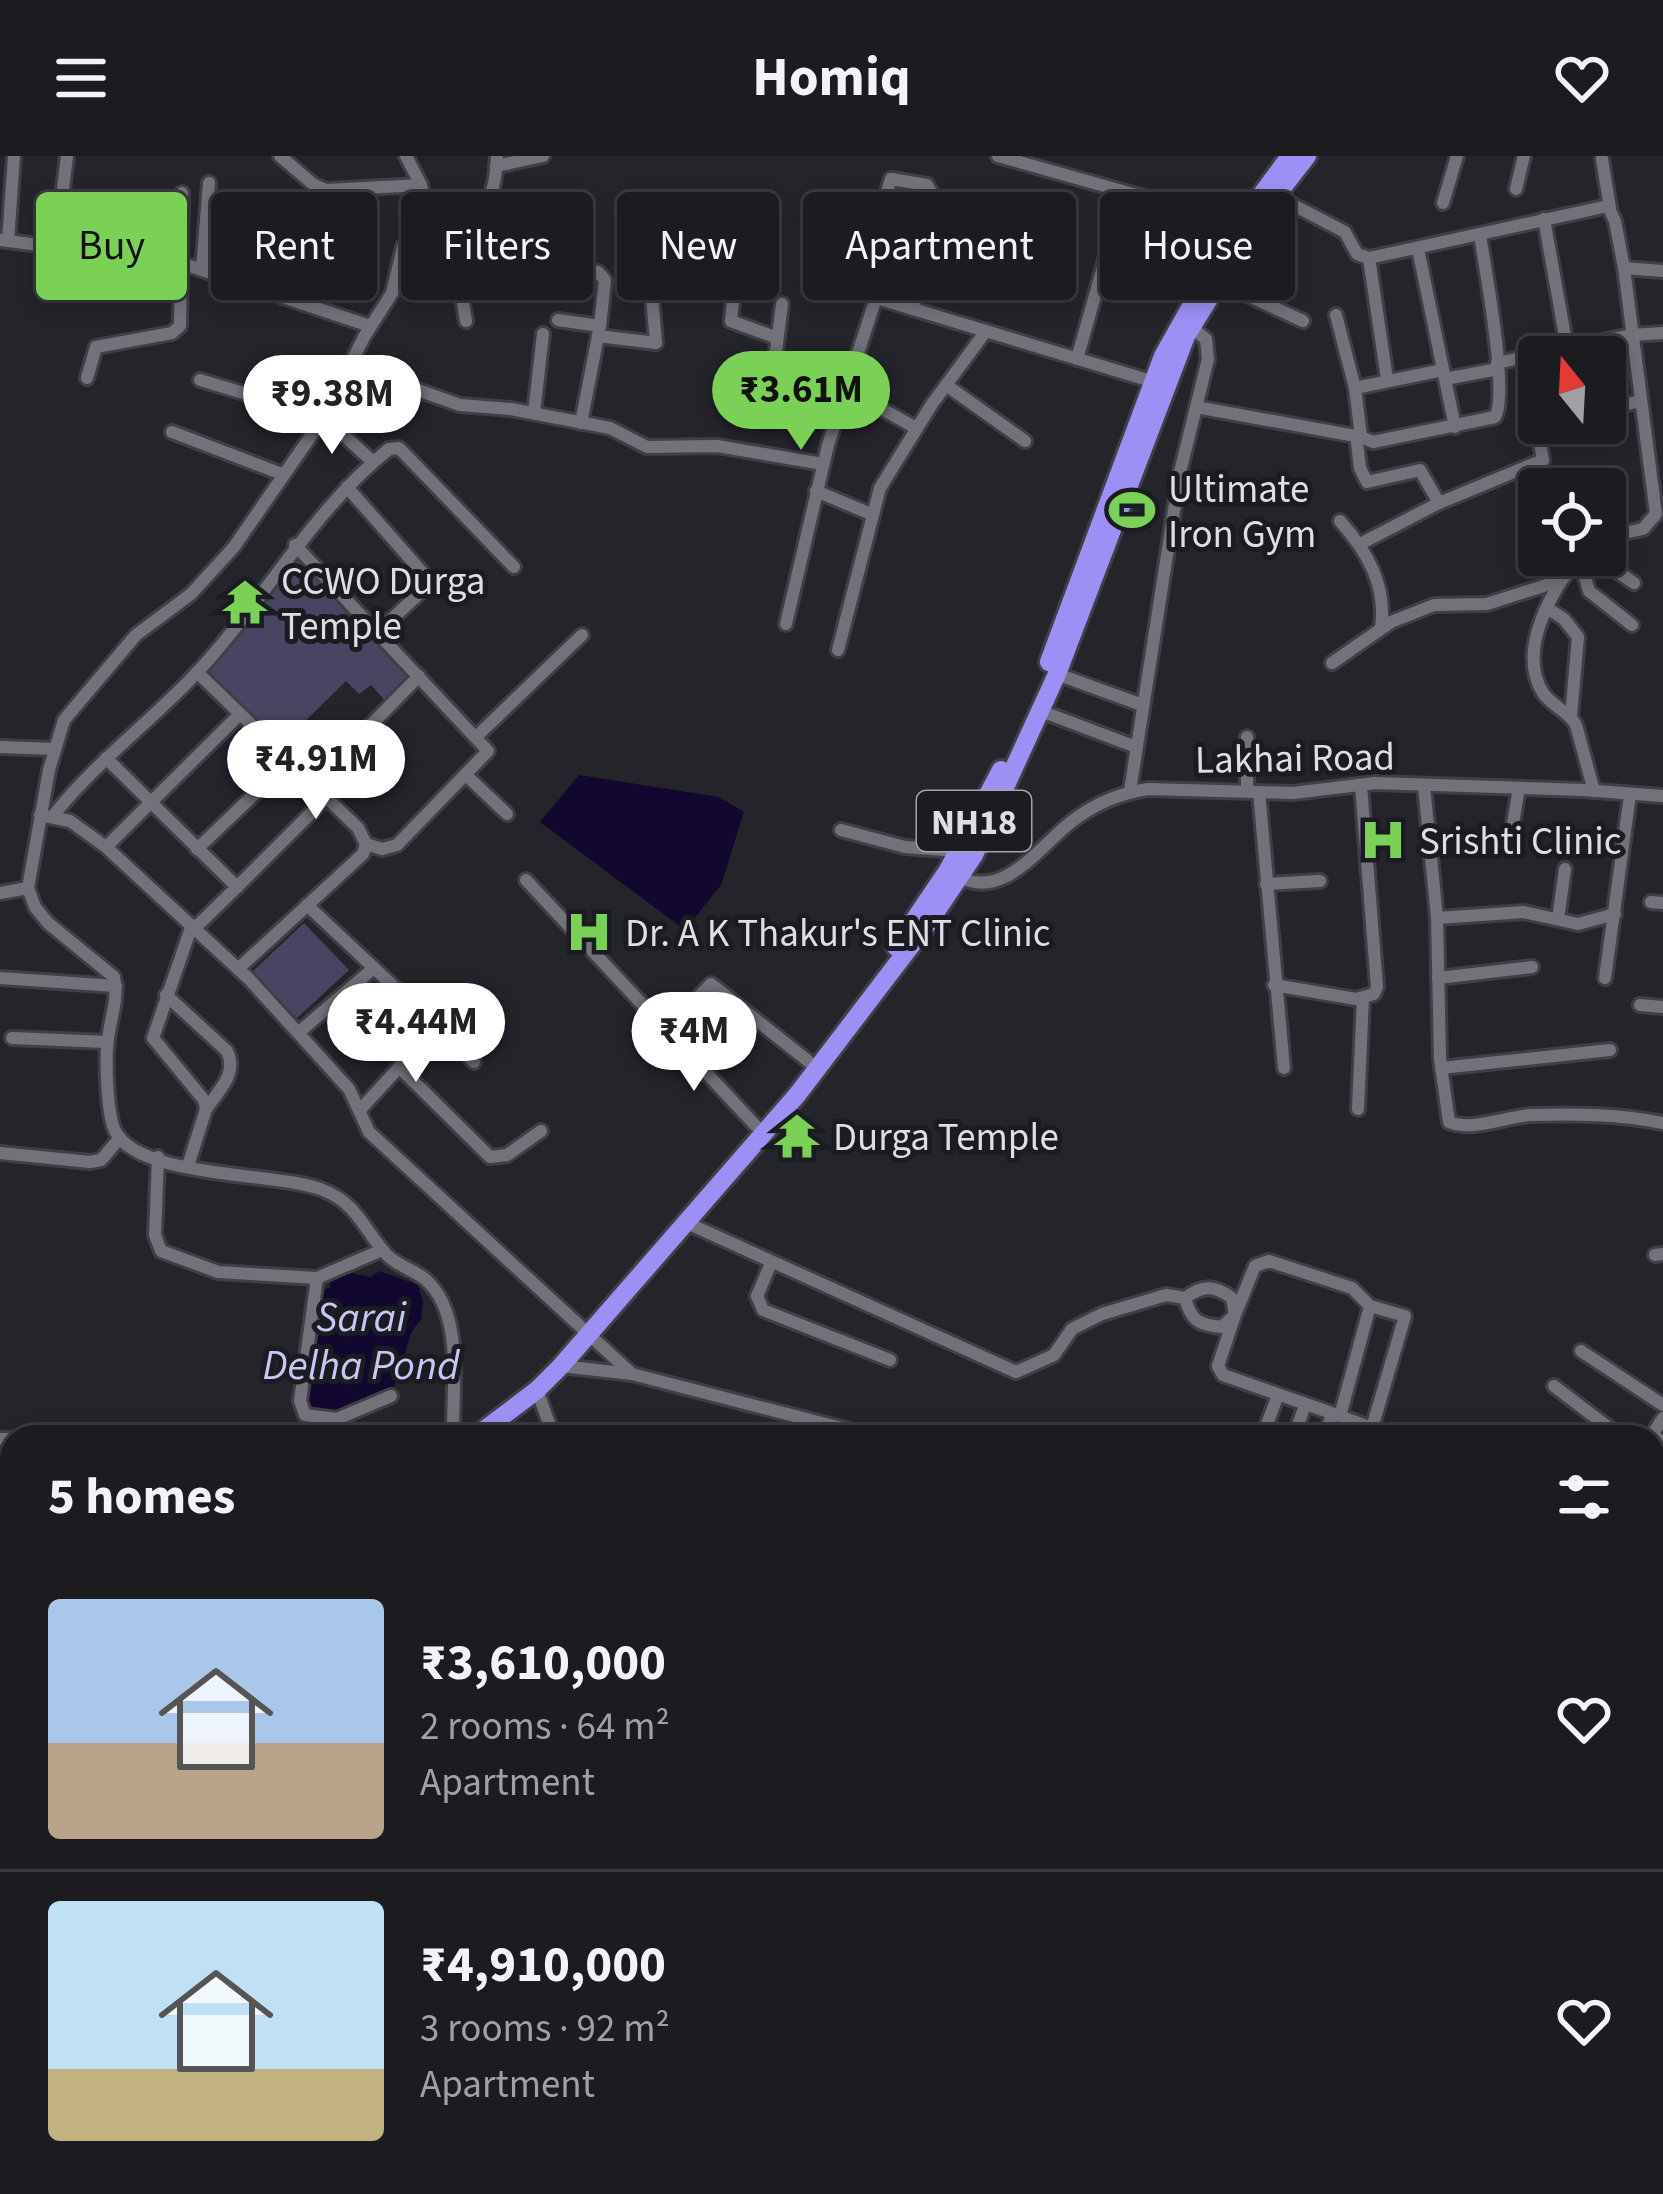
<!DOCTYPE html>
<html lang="en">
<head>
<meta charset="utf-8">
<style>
	body { margin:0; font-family:"Source Sans 3",sans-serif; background:#28282d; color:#f1f3f6; height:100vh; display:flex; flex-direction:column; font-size:45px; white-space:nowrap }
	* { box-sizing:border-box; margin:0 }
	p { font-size:39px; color:#a0a1a5 }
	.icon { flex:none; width:66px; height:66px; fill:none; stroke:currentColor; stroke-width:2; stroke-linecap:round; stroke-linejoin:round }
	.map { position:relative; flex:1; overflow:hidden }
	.details { position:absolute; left:0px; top:1269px; width:1665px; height:771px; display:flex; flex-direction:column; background:#1b1b20; border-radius:36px 36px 0 0; box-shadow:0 6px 18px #0003,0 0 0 3px #39393e }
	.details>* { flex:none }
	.banner { position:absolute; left:36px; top:36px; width:1593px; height:108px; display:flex; gap:24px }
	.needle { width:78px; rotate:342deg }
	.fabs { position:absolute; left:1518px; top:180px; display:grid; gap:24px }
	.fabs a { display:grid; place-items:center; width:108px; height:108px; border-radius:12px; background:#1b1b20; box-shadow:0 6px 18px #0003,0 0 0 3px #39393e; font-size:60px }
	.price { position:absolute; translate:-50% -102px; padding:0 27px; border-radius:42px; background:#fff; color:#222; font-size:39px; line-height:78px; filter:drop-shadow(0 3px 6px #0008) }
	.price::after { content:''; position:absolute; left:50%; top:72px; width:36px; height:27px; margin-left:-18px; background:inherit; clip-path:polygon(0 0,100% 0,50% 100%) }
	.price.active { background:#7bd156; color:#111 }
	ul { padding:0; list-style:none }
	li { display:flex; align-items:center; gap:36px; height:300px; padding:0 48px }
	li+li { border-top:3px solid #39393e }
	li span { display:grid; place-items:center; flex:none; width:336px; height:240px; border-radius:12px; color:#555 }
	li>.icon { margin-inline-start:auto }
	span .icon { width:144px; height:144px; fill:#fffc; stroke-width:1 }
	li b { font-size:51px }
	h2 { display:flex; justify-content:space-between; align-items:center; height:144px; padding:0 48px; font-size:51px }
	.tag { padding:0 42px; border-radius:12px; background:#1b1b20; box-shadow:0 6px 18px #0003,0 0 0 3px #39393e; font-size:42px; line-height:108px }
	.tag.active { background:#7bd156; color:#111 }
	header { display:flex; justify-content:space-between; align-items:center; height:156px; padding:0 48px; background:#1b1b20; font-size:54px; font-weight:700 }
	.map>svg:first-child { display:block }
</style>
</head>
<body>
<header><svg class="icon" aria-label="menu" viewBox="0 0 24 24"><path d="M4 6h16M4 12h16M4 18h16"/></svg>Homiq<svg class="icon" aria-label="heart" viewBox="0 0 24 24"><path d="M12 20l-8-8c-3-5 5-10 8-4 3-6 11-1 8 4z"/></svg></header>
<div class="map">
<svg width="1663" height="2038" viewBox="0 0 1663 2038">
	<rect width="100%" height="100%" fill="#24242b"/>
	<g fill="#484563">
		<polygon points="294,401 414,520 388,548 371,529 359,538 346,525 279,591 205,518"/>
		<polygon points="304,767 349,814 297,862 252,816"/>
	</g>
	<g fill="#11072f">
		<polygon points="579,619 719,641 744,656 721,729 685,774 540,666"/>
		<path d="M380,1115L418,1129L423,1145L421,1164C403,1180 407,1212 392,1233C360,1238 348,1260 312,1258L303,1245L324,1133L330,1132V1125L347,1116L370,1121Z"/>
	</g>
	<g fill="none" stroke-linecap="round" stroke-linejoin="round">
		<g stroke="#403f46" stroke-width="18">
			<g id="minor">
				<polyline points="280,0 314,29 326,34 421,29"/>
				<polyline points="406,0 421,29 431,76"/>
				<polyline points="998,0 1204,58 1243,75"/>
				<polyline points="1602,3 1610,52"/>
				<polyline points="496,10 543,0"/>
				<polyline points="1516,33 1524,0"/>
				<polyline points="1276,40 1345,76 1357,98 1369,102 1608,50 1615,65 1624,112 1656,358 1643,373 1605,381"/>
				<polyline points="1443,47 1457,0"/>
				<polyline points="1544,63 1567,191"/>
				<polyline points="450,69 466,165"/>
				<polyline points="872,77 927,94"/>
				<polyline points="0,84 184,108 370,170"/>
				<polyline points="8,85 14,0"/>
				<polyline points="56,91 67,0"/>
				<polyline points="1418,93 1455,271"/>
				<polyline points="1369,102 1387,223"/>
				<polyline points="554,111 598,116 605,124 600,170 581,267"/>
				<polyline points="1624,112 1663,115"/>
				<polyline points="202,113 209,27"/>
				<polyline points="1217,125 1303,165"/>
				<polyline points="733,145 731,165 777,182"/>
				<polyline points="782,148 771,235 839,256"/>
				<polyline points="912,153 938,48 927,29 891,23 860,121 864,137 870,140 1151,225"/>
				<path d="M1336,159L1355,232L1361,281L1373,286L1495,261C1509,238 1485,112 1480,79"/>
				<polyline points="558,164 600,170"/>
				<polyline points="598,180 656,187 652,140"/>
				<polyline points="1077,203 1109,90"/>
				<polyline points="1497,207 1631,179 1663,177"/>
				<polyline points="350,210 460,249 511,253 610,272 647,291 717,290 823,308"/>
				<polyline points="87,222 96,191 172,177 180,170 182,37"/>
				<polyline points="1445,223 1498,213"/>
				<polyline points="200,224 324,261 373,306"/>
				<polyline points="946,229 1025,285"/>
				<polyline points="1355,232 1443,214"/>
				<polyline points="846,233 916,272"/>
				<polyline points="1196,251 1361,281"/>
				<polyline points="1605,253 1641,245"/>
				<polyline points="534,257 543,178"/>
				<polyline points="172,276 282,318"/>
				<polyline points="1356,279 1360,312 1367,326 1420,314 1439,347"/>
				<polyline points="347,331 428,423 423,434 377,477"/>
				<polyline points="816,335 871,358"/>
				<path d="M1340,365C1367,395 1387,430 1381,472"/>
				<polyline points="1360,388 1439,347 1543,304 1538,274 1548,267"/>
				<polyline points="295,389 488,595 397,689 382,693 366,688"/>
				<path d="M1581,399C1553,431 1516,494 1543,537C1552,550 1568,555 1576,569L1594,635"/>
				<polyline points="1593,399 1634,427"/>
				<polyline points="1579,401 1589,435 1632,469"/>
				<polyline points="1547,452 1564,463 1578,481 1571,560"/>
				<polyline points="786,468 828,289 876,142"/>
				<polyline points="838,494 880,332 932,248 986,175"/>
				<polyline points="1332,507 1391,466 1434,449 1487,448 1559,425"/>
				<polyline points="197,516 358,672 366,688 363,698 238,813"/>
				<polyline points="1057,518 1142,549"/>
				<polyline points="1041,555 1136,591"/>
				<polyline points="477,580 582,479"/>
				<polyline points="1247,581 1247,635"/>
				<polyline points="0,591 54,593"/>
				<polyline points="106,602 237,731 326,642"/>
				<polyline points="467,620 507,658"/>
				<polyline points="312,629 419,520"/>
				<path d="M1424,630L1437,762L1440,903L1449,966C1472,976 1507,960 1532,959C1577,958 1619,958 1663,967"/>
				<polyline points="1130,635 1180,316 1208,203 1206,183 1191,171"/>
				<polyline points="1259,636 1284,912"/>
				<polyline points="40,659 70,665 106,691 249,823 349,933 369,976 632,1218"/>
				<path d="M53,660C97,604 155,563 203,510C268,439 313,354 389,293L399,292L514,411"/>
				<polyline points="841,674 905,691 958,695"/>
				<polyline points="1510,685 1519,632"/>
				<polyline points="106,691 239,559"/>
				<polyline points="197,693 287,607"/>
				<path d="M954,718C1001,748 1037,693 1071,666C1093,649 1120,637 1148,633L1293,637L1375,627L1583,634L1663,640"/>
				<polyline points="526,724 756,970"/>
				<polyline points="1266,728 1320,725"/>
				<polyline points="0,737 28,732"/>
				<polyline points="1651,746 1663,747"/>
				<polyline points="307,749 474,906"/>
				<polyline points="1437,762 1524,756 1578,768 1615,758"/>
				<polyline points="1558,763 1565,713"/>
				<polyline points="195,772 237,731"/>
				<polyline points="0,822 116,830"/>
				<polyline points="1438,822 1532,811"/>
				<polyline points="1605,822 1630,639"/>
				<polyline points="1274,829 1356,843 1374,838 1377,831 1361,629"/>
				<path d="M166,839L227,895C238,918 219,934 207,952"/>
				<polyline points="1640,849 1663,851"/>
				<polyline points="667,873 711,828 808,905"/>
				<polyline points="298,877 374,812"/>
				<polyline points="12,882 107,886"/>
				<polyline points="399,911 490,1001 507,999 541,975"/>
				<polyline points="1441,912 1610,894"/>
				<polyline points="1358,953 1363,842"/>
				<polyline points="360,954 436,871"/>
				<polyline points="0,997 90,1006 101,1004 120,982"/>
				<polyline points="158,1001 155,1079 161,1095 218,1116 317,1122"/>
				<polyline points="188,1010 206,953 204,944 153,882 192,769"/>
				<path d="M687,1067L1016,1216L1054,1199L1072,1173L1102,1158L1166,1139L1185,1142C1191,1165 1199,1169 1222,1171L1235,1159L1255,1110L1269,1105L1352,1132L1370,1150L1340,1260L1223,1219L1218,1210L1235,1159L1232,1142C1215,1129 1202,1129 1185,1142"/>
				<polyline points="382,1094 317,1122 300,1245 305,1259 337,1263 391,1240"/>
				<polyline points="1655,1099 1663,1098"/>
				<polyline points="771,1107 757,1140 763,1154 890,1204"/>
				<polyline points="1581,1195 1663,1249"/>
				<polyline points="561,1210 632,1218 876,1281"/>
				<polyline points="1554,1230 1621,1281"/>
				<polyline points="537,1234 554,1281"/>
				<polyline points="1340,1260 1372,1272 1405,1160 1370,1150"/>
				<polyline points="1663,1262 1652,1279 1663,1286"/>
				<polyline points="1264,1276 1278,1239"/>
				<polyline points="1326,1277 1332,1258"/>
				<polyline points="1358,1278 1367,1281"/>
				<path d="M453,1281C452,1234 465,1157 425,1123C413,1113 397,1110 386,1098C364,1074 358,1048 323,1034C280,1016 139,1023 115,975C107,958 105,904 108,884C110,862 119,844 114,821L48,767L35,751L28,732L49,614L64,564L136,479L191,438L234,391L324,261L364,181L392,137L403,91C454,55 494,84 497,0"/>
				<polyline points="1294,1281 1305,1249"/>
				<polyline points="0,1283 12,1283"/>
				<polyline points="1653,1353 1663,1359"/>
				<polyline points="1653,1403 1663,1409"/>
				<polyline points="1653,1487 1663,1493"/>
				<polyline points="0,1544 12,1547"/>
				<polyline points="1653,1656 1663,1663"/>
				<polyline points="0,1807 12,1802"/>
				<polyline points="0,1859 12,1883"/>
				<polyline points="467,2028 469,2038"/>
				<polyline points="703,2028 710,2035"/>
				<polyline points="1333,2028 1342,2038"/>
				<polyline points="197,2035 198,2028"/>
				<polyline points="31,2038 32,2028"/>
				<polyline points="346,2038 355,2028"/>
				<polyline points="905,2038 907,2028"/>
				<polyline points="1147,2038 1150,2028"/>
			</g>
		</g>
		<g stroke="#403f46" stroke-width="24">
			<g id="highway">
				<polyline points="1049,506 1163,200 1230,81 1290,0"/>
				<polyline points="896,791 948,714 1001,614"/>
				<polyline points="475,1281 537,1234 561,1210 797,939 929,766 974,699 1057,518 1186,180 1256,66 1307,0"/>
				<polyline points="0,1657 12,1653"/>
			</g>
		</g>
		<use href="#minor" stroke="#73727b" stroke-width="12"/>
		<use href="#highway" stroke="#9c90f4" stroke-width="18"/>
	</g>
	<defs>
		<g id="stadium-bare" transform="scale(3.6)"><path d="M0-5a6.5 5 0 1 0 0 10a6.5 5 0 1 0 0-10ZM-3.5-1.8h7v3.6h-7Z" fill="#7bd156" stroke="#1b1b22" stroke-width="2.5" paint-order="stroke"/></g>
		<g id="temple-bare" transform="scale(3.6)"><path d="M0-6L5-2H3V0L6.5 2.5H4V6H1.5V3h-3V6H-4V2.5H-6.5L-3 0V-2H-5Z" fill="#7bd156" stroke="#1b1b22" stroke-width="2.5" paint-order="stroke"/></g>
		<g id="hospital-bare" transform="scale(3.6)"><path d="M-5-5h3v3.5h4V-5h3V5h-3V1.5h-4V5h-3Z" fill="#7bd156" stroke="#1b1b22" stroke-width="2.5" paint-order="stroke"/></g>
	</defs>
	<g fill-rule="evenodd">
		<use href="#stadium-bare" x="1132" y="354"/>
		<use href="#temple-bare" x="245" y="446"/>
		<use href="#hospital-bare" x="1383" y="684"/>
		<use href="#hospital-bare" x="589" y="776"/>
		<use href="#temple-bare" x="797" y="980"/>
	</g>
	<g text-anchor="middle" stroke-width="10" stroke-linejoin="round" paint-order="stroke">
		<rect fill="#1b1b22" stroke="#a4a4a9" stroke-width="3" x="917" y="635" width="114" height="60" rx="9"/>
		<g font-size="36" font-weight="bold" fill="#dedee3">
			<text x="974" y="678">NH18</text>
		</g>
		<g font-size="39" fill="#dedee3" stroke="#1b1b22" text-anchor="start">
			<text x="1168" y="346">Ultimate<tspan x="1168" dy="45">Iron Gym</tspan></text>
			<text x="281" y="438">CCWO Durga<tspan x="281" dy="45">Temple</tspan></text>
			<text x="1419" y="698">Srishti Clinic</text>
			<text x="625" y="790">Dr. A K Thakur's ENT Clinic</text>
			<text x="833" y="994">Durga Temple</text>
		</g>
		<g font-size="39" fill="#dedee3" stroke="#1b1b22">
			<text transform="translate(1295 601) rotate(-1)" y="14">Lakhai Road</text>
		</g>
		<g font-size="42" font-style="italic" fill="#c8c6f3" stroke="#1b1b22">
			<text x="361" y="1175">Sarai<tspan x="361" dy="48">Delha Pond</tspan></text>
		</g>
	</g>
</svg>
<div class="fabs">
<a><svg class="needle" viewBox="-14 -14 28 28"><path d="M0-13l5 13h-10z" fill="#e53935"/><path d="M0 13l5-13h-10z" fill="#a0a1a5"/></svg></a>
<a><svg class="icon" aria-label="locate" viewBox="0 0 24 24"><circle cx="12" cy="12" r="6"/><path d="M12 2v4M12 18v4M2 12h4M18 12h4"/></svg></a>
</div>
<b class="price active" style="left:801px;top:297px">₹3.61M</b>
<b class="price" style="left:332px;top:301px">₹9.38M</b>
<b class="price" style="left:316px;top:666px">₹4.91M</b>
<b class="price" style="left:416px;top:929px">₹4.44M</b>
<b class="price" style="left:694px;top:938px">₹4M</b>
<div class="banner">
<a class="tag active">Buy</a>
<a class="tag">Rent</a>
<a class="tag">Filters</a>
<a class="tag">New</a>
<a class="tag">Apartment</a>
<a class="tag">House</a>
</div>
<section class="details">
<h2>5 homes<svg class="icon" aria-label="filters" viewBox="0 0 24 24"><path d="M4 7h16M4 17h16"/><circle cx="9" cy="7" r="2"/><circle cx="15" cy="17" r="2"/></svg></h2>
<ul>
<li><span style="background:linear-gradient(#a9c7e8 60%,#b9a48a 0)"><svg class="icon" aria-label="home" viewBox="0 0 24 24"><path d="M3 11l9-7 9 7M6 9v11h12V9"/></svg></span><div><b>₹3,610,000</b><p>2 rooms · 64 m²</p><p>Apartment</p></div><svg class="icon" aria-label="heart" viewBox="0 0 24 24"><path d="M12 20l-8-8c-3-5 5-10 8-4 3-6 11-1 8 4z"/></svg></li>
<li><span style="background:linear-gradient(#bfe0f5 70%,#c2b280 0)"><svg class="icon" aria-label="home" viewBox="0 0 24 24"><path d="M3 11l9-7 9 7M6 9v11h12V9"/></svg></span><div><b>₹4,910,000</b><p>3 rooms · 92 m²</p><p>Apartment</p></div><svg class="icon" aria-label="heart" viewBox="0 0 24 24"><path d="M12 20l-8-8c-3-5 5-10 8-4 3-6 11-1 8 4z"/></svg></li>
</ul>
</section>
</div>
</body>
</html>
